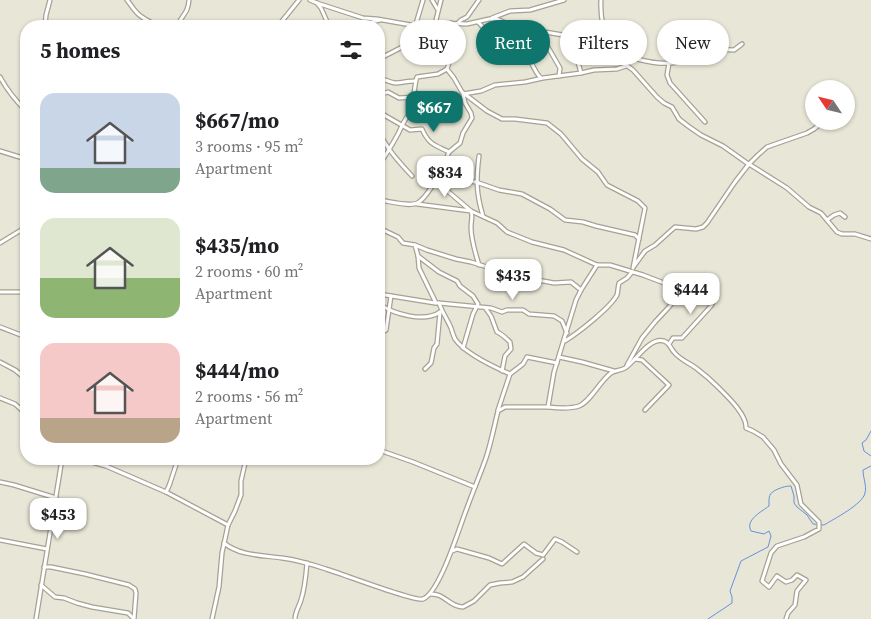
<!DOCTYPE html>
<html lang="en">
<head>
<meta charset="utf-8">
<style>
	body { margin:0; font-family:"Source Serif 4",serif; background:#f6f6f6; color:#202124; height:100vh; display:flex; flex-direction:column; font-size:19px; white-space:nowrap }
	* { box-sizing:border-box; margin:0 }
	p { font-size:16px; color:#757577 }
	.icon { flex:none; width:28px; height:28px; fill:none; stroke:currentColor; stroke-width:2; stroke-linecap:round; stroke-linejoin:round }
	.map { position:relative; flex:1; overflow:hidden }
	.details { position:absolute; left:20px; top:20px; width:365px; height:445px; display:flex; flex-direction:column; background:#fff; border-radius:20px; box-shadow:0 1px 4px #0004 }
	.details>* { flex:none }
	.guide { position:absolute; left:400px; top:20px; width:395px; height:45px; display:flex; gap:10px }
	.needle { width:32px; rotate:305deg }
	.fabs { position:absolute; left:805px; top:80px; display:grid; gap:10px }
	.fabs a { display:grid; place-items:center; width:50px; height:50px; border-radius:50%; background:#fff; box-shadow:0 1px 4px #0004; font-size:25px }
	.price { position:absolute; translate:-50% -42px; padding:0 11px; border-radius:10px; background:#fff; color:#222; font-size:16px; line-height:32px; filter:drop-shadow(0 1px 2px #0008) }
	.price::after { content:''; position:absolute; left:50%; top:30px; width:15px; height:11px; margin-left:-8px; background:inherit; clip-path:polygon(0 0,100% 0,50% 100%) }
	.price.current { background:#0f766e; color:#fff }
	ul { padding:0; list-style:none }
	li { display:flex; align-items:center; gap:15px; height:125px; padding:0 20px }
	li span { display:grid; place-items:center; flex:none; width:140px; height:100px; border-radius:15px; color:#555 }
	li>.icon { margin-inline-start:auto }
	span .icon { width:60px; height:60px; fill:#fffc; stroke-width:1 }
	li b { font-size:21px }
	h2 { display:flex; justify-content:space-between; align-items:center; height:60px; padding:0 20px; font-size:21px }
	.chip { padding:0 18px; border-radius:22px; background:#fff; box-shadow:0 1px 4px #0004; font-size:18px; line-height:45px }
	.chip.current { background:#0f766e; color:#fff }
	.map>svg:first-child { display:block }
</style>
</head>
<body>
<div class="map">
<svg width="871" height="619" viewBox="0 0 871 619">
	<rect width="100%" height="100%" fill="#e8e6d6"/>
	<g fill="none" stroke-linecap="round" stroke-linejoin="round">
		<g stroke="#6691dd" stroke-width="1">
			<polyline points="871,431 866,440 862,443 864,451 871,456"/>
			<path d="M708,619L732,603V597L730,591L741,561L768,547L771,536L769,531L764,534L751,531C745,520 761,512 769,506C769,497 768,493 778,489C783,487 786,486 791,486L794,496V503L797,507L807,515L813,524L824,525C834,519 863,504 865,493C867,486 863,478 863,470L871,466"/>
		</g>
		<g stroke="#a5a293" stroke-width="5.5">
			<g id="minor">
				<path d="M127,0C132,6 135,13 142,17C147,21 152,22 157,26"/>
				<polyline points="310,0 317,3 321,8 329,26"/>
				<polyline points="432,0 438,10"/>
				<path d="M601,0C600,16 604,34 609,49C626,57 653,65 672,63C681,62 691,59 699,56H703L712,49L734,50L742,44"/>
				<polyline points="317,3 363,18 377,19 411,25 442,23 467,24 489,19 497,19 506,23 528,27 545,32 563,35 572,41 581,73"/>
				<polyline points="492,18 510,11 530,10 564,0"/>
				<path d="M478,22C483,27 486,29 486,37C496,48 513,47 525,56C533,61 534,72 541,78"/>
				<polyline points="451,23 462,45"/>
				<polyline points="458,23 461,20 467,17 479,0"/>
				<polyline points="424,24 445,42 452,54 447,69 454,78 462,92 487,111 502,119 515,119 547,123 561,134 582,159 598,172 607,185 638,201 645,208 633,268"/>
				<polyline points="435,24 441,0"/>
				<path d="M178,25C182,14 188,14 189,0"/>
				<polyline points="45,26 46,15 50,0"/>
				<polyline points="175,26 178,25 193,26"/>
				<polyline points="278,26 299,0"/>
				<polyline points="362,26 368,23 380,20"/>
				<polyline points="543,31 545,42 560,68 559,76"/>
				<polyline points="567,38 577,31 583,33 591,40 609,49 612,55 633,70 657,97 664,103 672,107 679,119 688,126 701,135 723,146 747,163 757,169 787,188 809,207 821,213 837,232 842,234 855,234 871,239"/>
				<polyline points="409,43 412,37 423,0"/>
				<polyline points="379,59 408,44"/>
				<polyline points="669,63 667,75 670,83 705,122"/>
				<path d="M0,77C7,90 16,101 26,111"/>
				<path d="M379,78C384,79 389,82 395,83C401,83 408,81 415,81"/>
				<polyline points="379,95 388,92 399,98 415,97"/>
				<path d="M379,112L410,130L422,129C429,145 435,145 449,152L438,178L435,182L444,188L471,211L497,223L507,232L532,242L564,250L597,265H610L643,275L677,288L692,283L714,298L713,302L711,306L682,338H673L669,344"/>
				<path d="M379,132C387,149 399,162 412,176"/>
				<polyline points="0,151 26,159"/>
				<polyline points="449,152 460,143 463,133 472,118 471,113 465,103 463,94 481,91 495,85 525,82 543,78 581,73 594,70 617,69 626,66"/>
				<path d="M479,156C476,180 476,193 483,216"/>
				<path d="M379,165C386,155 392,145 398,134C402,126 405,117 412,111C414,102 414,84 417,77L438,74L447,69"/>
				<polyline points="438,178 476,182 499,190 522,194 550,209 565,220 583,222 596,226 635,235 639,239"/>
				<path d="M379,200C389,201 412,208 419,202C426,197 430,189 435,182"/>
				<path d="M417,204L471,211C473,216 471,221 471,227C471,240 475,252 479,265"/>
				<polyline points="827,220 834,215 840,213 845,217"/>
				<path d="M379,228L398,237L403,243L415,245L418,256L419,268L436,303H439C442,312 447,319 451,328C452,331 453,335 455,339C465,354 494,367 510,374"/>
				<polyline points="0,243 26,227"/>
				<polyline points="415,245 427,250 456,259 471,262 487,267 499,273 554,283 571,282 581,290"/>
				<polyline points="418,256 439,272 457,281 460,286 473,296 478,304 473,314 463,348"/>
				<polyline points="634,266 645,251 655,245 675,227 696,229 703,227 707,223 735,182 749,164 758,155 767,147 807,133 814,129 824,121"/>
				<polyline points="0,292 26,292"/>
				<polyline points="379,294 435,303"/>
				<polyline points="439,303 491,308 502,312 507,310 523,310 529,314 554,316 562,321 567,333"/>
				<path d="M379,304C394,314 424,323 440,312"/>
				<path d="M486,309L491,316L497,332C502,334 506,338 510,342L511,349L505,356L502,371"/>
				<polyline points="0,327 26,337"/>
				<polyline points="379,334 386,330 391,296"/>
				<path d="M565,341C578,333 610,308 617,295C618,291 618,287 619,283L627,278L632,272"/>
				<polyline points="559,357 582,362 614,371"/>
				<polyline points="635,359 642,360 669,385 645,410"/>
				<polyline points="0,362 15,370 26,379"/>
				<polyline points="627,365 642,338 655,322 669,307 678,295 677,288"/>
				<polyline points="425,369 431,363 434,348 437,344 440,312"/>
				<polyline points="0,398 15,404 26,414"/>
				<path d="M548,407C557,408 570,409 579,406C590,402 600,381 611,373C615,370 620,371 625,368C636,361 649,337 664,341C670,343 670,348 674,352C679,359 689,363 696,368C704,374 712,381 719,388C728,397 747,415 746,428L753,431L763,437L774,450L781,464L797,485L801,504L819,522V529L804,537L777,546L771,553L762,581L769,587L777,576L786,582L792,580L797,575L806,580L797,591L795,605L788,613L786,619"/>
				<polyline points="498,410 510,374 523,364 527,357 557,363"/>
				<polyline points="379,450 413,462 475,487"/>
				<polyline points="81,459 106,466 166,492 228,525"/>
				<polyline points="172,459 178,461"/>
				<polyline points="0,482 14,485 56,498"/>
				<polyline points="166,492 169,486 178,459"/>
				<polyline points="0,540 47,549"/>
				<path d="M224,543C240,556 262,555 282,558C297,560 311,564 326,569C340,573 415,602 423,599C440,593 460,525 467,508C473,491 480,475 486,458C491,443 494,427 498,411L505,407H548L554,372L576,300L581,290L597,265"/>
				<polyline points="452,551 457,549 489,558 502,564 524,544 536,553 543,555 555,539 562,542 577,552"/>
				<polyline points="44,567 51,567 85,574 129,585 135,589 136,593 134,619"/>
				<polyline points="41,585 55,597 64,598 77,603 92,607 128,613 133,618"/>
				<path d="M430,594C445,593 449,607 463,607L474,601L490,585L500,583L512,582L523,577L543,559"/>
				<polyline points="36,619 62,459"/>
				<polyline points="212,619 219,587 222,553 228,525 235,511 241,495 241,481 246,459"/>
				<path d="M295,619C295,612 299,607 301,600C305,588 306,575 307,563"/>
			</g>
		</g>
		<use href="#minor" stroke="#fff" stroke-width="3"/>
	</g>
</svg>
<div class="fabs">
<a><svg class="needle" viewBox="-14 -14 28 28"><path d="M0-13l5 13h-10z" fill="#e53935"/><path d="M0 13l5-13h-10z" fill="#757577"/></svg></a>
</div>
<b class="price current" style="left:434px;top:133px">$667</b>
<b class="price" style="left:445px;top:198px">$834</b>
<b class="price" style="left:513px;top:301px">$435</b>
<b class="price" style="left:691px;top:315px">$444</b>
<b class="price" style="left:58px;top:540px">$453</b>
<div class="guide">
<a class="chip">Buy</a>
<a class="chip current">Rent</a>
<a class="chip">Filters</a>
<a class="chip">New</a>
</div>
<section class="details">
<h2>5 homes<svg class="icon" aria-label="filters" viewBox="0 0 24 24"><path d="M4 7h16M4 17h16"/><circle cx="9" cy="7" r="2"/><circle cx="15" cy="17" r="2"/></svg></h2>
<ul>
<li><span style="background:linear-gradient(#c9d6e8 75%,#7fa58c 0)"><svg class="icon" aria-label="home" viewBox="0 0 24 24"><path d="M3 11l9-7 9 7M6 9v11h12V9"/></svg></span><div><b>$667/mo</b><p>3 rooms · 95 m²</p><p>Apartment</p></div></li>
<li><span style="background:linear-gradient(#dfe7d0 60%,#8fb573 0)"><svg class="icon" aria-label="home" viewBox="0 0 24 24"><path d="M3 11l9-7 9 7M6 9v11h12V9"/></svg></span><div><b>$435/mo</b><p>2 rooms · 60 m²</p><p>Apartment</p></div></li>
<li><span style="background:linear-gradient(#f6c9c9 75%,#b9a48a 0)"><svg class="icon" aria-label="home" viewBox="0 0 24 24"><path d="M3 11l9-7 9 7M6 9v11h12V9"/></svg></span><div><b>$444/mo</b><p>2 rooms · 56 m²</p><p>Apartment</p></div></li>
</ul>
</section>
</div>
</body>
</html>
